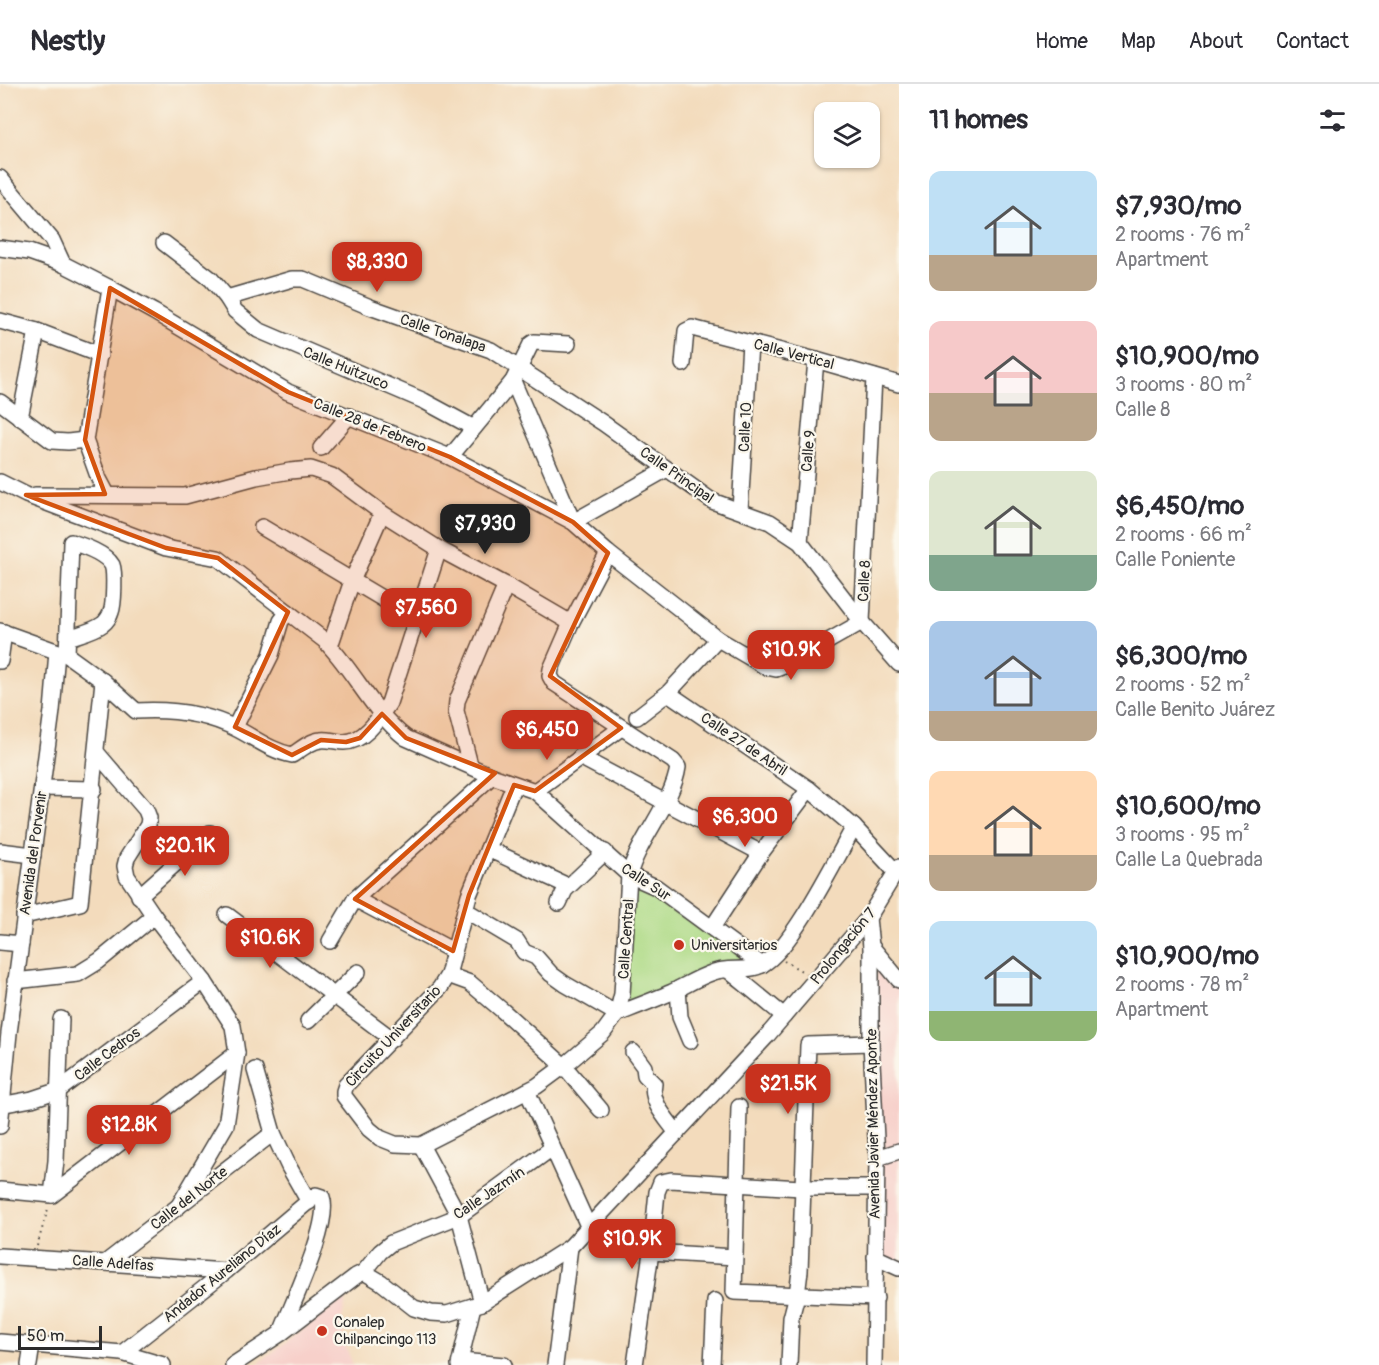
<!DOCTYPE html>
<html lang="en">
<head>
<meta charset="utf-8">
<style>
	body { margin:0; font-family:Pangolin,sans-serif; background:#f2f2f3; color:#2b2b33; height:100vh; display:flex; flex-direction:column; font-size:22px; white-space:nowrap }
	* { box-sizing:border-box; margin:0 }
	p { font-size:20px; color:#7c7c81 }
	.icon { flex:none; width:33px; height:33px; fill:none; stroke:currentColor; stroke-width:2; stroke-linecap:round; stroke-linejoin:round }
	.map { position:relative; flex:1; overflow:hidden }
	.details { display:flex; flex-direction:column; background:#fff; width:480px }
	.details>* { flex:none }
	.fabs { position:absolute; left:814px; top:18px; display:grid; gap:12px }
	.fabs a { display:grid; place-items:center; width:66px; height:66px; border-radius:12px; background:#fff; box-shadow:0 2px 4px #0004; font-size:30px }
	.scale { position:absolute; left:18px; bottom:15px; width:84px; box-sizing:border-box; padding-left:6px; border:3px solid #2b2b2b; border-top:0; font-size:16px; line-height:21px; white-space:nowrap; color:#2b2b2b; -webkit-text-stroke:4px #fbf7ec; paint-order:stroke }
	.price { position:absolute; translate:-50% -51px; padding:0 14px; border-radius:12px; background:#c8321e; color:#fff; font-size:20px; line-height:39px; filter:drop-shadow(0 2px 3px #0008) }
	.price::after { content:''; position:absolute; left:50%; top:36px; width:18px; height:14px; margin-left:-9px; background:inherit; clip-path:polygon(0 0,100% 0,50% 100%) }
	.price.current { background:#222; color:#fff }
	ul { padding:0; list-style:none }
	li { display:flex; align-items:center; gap:18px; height:150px; padding:0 30px }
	li span { display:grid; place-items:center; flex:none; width:168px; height:120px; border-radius:12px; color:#555 }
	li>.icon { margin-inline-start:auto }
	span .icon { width:72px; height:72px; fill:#fffc; stroke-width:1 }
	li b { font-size:26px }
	h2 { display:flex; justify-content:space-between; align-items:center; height:72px; padding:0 30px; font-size:26px }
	header { display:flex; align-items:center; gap:36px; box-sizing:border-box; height:84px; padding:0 30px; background:#fff; border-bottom:2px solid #e1e1e2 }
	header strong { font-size:28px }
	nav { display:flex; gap:33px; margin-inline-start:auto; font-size:21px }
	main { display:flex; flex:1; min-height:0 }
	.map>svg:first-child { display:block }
</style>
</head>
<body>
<header>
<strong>Nestly</strong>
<nav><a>Home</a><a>Map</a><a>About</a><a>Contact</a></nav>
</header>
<main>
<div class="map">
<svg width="899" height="1281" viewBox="0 0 899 1281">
	<rect width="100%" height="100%" fill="#fbf7ec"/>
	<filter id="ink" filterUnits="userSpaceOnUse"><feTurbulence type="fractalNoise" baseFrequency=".0167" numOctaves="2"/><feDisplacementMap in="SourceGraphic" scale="12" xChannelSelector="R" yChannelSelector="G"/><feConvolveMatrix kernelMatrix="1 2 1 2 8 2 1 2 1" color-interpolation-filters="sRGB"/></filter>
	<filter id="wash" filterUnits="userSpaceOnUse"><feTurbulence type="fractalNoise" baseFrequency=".008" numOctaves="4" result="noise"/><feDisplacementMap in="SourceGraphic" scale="24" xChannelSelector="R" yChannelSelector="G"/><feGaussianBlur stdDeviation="1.35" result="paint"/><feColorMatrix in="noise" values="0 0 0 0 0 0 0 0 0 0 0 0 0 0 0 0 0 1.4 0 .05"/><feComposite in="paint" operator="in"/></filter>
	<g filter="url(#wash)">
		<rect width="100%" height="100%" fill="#f3dbbc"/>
		<g fill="#f7d0ca">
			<polygon points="876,875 899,903 899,1188 881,1178"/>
			<polygon points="347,1212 342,1235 344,1258 353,1281 256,1281"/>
		</g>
		<polygon fill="#aeda86" stroke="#6c8258" stroke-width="1.5" points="632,795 755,880 623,922"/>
	</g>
	<g filter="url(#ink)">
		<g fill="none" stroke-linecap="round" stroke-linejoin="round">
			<g stroke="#494541" stroke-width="18">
				<g id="minor">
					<polyline points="0,94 52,156 63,180"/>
					<polyline points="164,159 211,195 227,214 235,227 258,246 424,317 474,344"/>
					<polyline points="0,164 29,168 63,180 110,204 154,228 288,308 450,373 573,438 608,469 718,555 766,583 776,585 784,582 862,538 874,293"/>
					<polyline points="227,214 292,195 303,195 370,223 491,266 603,339 712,417 770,438 800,458 862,538 899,580"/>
					<polyline points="0,237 37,247 100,271"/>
					<polyline points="683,280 686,247 692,244 816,276 899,300"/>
					<polyline points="513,297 573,438 667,385"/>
					<polyline points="0,318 52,357 68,358 85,356"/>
					<polyline points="20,334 37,247"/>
					<polyline points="321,364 349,332"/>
					<polyline points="450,373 513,297 531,260 534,258 568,260"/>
					<path d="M0,398L26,411L166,464L218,474L324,556C354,586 372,628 406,654L492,692L535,707L629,791L656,803L762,881"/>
					<polyline points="107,410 99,395 85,356 110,204"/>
					<polyline points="35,411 185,412 256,393 290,387 311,385 332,392 382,429 439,465 506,501 571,539"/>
					<polyline points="740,426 750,259"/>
					<polyline points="262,443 415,534"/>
					<polyline points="800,458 816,276"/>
					<path d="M0,547L67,571L103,597L136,627C171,625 206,629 237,645C255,654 271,667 292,671C300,666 310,657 321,656C328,655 337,658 344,658C365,658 379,634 389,619L439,465"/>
					<polyline points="330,562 352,497 382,429"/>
					<path d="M67,571L71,458C84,462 105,469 112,481C115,488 114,521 111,528C110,532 106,538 103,540C94,547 79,550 68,554"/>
					<polyline points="0,577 4,548"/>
					<polyline points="668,609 809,705 854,743 896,788"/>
					<polyline points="637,633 668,609 718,555"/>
					<polyline points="235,643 271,571 281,537 288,528"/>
					<polyline points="97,669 146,726 149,734 148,741 127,774 125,782 127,792 154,832 204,897 233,942 237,969 226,1041 178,1123"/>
					<polyline points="580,673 761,769"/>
					<polyline points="470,681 456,627 457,617 506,501"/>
					<path d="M514,701L469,811L448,891L440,904L346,1001L344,1007V1012L369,1045L380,1054L395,1060L421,1061L537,1002L564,982L603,949L617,930L622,910L629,791C639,754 673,719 678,683L673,677L554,599L550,592L551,585L571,539L608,469"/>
					<polyline points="42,704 94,705"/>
					<polyline points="535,707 621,644"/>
					<polyline points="488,765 568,802"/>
					<polyline points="0,767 33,771"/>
					<polyline points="139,812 210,749"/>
					<polyline points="355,815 453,867"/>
					<polyline points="559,819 565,806 605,768"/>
					<polyline points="465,826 517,857 524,868 536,873 551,890 565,900 617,930"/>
					<polyline points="227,831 392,955"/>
					<polyline points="24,832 80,819 103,597"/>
					<polyline points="868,834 871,862 871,959 877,1074 874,1281"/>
					<polyline points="712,844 761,769 809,705"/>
					<polyline points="330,857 355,815 492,692"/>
					<polyline points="0,858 21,860"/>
					<polyline points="871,862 899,896"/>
					<polyline points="728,886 784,932"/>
					<polyline points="448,891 470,899 503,927 564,982 601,1026"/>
					<polyline points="15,897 78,890 99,877 154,832"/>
					<polyline points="678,905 680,933 690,957"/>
					<path d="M617,930C635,923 654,916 672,908C686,901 699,893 714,888C729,882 748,889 763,880C792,864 836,775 854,743"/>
					<polyline points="308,937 358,888"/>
					<path d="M633,968L644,983L645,991L654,1000C650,1018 666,1034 677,1049"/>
					<polyline points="255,986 273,1049 289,1083 309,1118"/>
					<polyline points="527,1007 589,1144"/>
					<polyline points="0,1021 32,1015 59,1006 204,897"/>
					<polyline points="739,1023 734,1208 876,1214"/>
					<polyline points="0,1042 9,949 52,627 57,568"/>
					<polyline points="421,1061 459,1132 482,1219"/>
					<polyline points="877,1074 899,1067"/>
					<polyline points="0,1106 52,1111 237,969"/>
					<polyline points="52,1111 56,1077 61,935"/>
					<polyline points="651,1168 735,1173"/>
					<polyline points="0,1172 226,1187"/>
					<polyline points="875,1173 899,1184"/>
					<polyline points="105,1179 273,1049"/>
					<polyline points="364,1188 380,1168 391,1159 459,1132 552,1064"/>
					<polyline points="0,1258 122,1269 163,1281"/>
					<path d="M122,1269L226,1187L316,1111L322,1113C332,1138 291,1222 281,1249"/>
					<polyline points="461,1277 504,1281"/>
					<polyline points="29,1281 32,1261"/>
					<polyline points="233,1281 280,1250 356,1192 364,1188 381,1198 414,1224 431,1229 447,1230 482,1219 570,1163 766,953 868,834 899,783"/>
					<polyline points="459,1281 473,1222"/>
					<polyline points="555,1281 570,1163"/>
					<polyline points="635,1281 651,1168 657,1108 661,1098 671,1096 801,1104 876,1104"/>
					<polyline points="712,1281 715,1217"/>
					<polyline points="789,1281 791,1234 797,1211 800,1187 808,961 871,959"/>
				</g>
			</g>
			<g stroke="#494541" stroke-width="2" stroke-dasharray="1.5 4.5" stroke-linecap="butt">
				<polyline points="784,877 805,889"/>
				<polyline points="37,1162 48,1125"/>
			</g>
			<use href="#minor" stroke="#fff" stroke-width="15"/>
		</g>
	</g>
	<path fill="#d5540f" fill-opacity="0.2" stroke="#d5540f" stroke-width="4.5" stroke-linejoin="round" d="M110,204L288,308L450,373L573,438L608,469L550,592L621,644L535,707L514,701L469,811L453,867L355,815L495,689L406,654L382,630L360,654L346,658L321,656L292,671L235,643L288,528L218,474L166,464L26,411L105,410L85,356Z"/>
	<g fill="#c8321e" stroke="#fbf7ec" stroke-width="2">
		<circle cx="679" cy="861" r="6"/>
		<circle cx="322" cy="1247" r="6"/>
	</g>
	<g text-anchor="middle" stroke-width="4.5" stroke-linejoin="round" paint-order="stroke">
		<g font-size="15" fill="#2b2b2b" stroke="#fbf7ec">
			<text transform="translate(443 249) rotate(19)" y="5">Calle Tonalapa</text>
			<text transform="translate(794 270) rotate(15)" y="5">Calle Vertical</text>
			<text transform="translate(346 284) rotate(22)" y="5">Calle Huitzuco</text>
			<text transform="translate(370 341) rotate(22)" y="5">Calle 28 de Febrero</text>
			<text transform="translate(745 343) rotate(-87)" y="5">Calle 10</text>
			<text transform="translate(808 367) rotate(-85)" y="5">Calle 9</text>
			<text transform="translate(677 391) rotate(35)" y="5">Calle Principal</text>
			<text transform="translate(864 497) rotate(-87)" y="5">Calle 8</text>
			<text transform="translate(744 660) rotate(34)" y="5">Calle 27 de Abril</text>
			<text transform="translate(33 769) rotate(-82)" y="5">Avenida del Porvenir</text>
			<text transform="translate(646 798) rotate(33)" y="5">Calle Sur</text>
			<text transform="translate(626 855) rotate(-86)" y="5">Calle Central</text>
			<text transform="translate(843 862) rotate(-51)" y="5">Prolongación 7</text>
			<text transform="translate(393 952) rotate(-47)" y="5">Circuito Universitario</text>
			<text transform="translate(107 970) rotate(-37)" y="5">Calle Cedros</text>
			<text transform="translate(873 1040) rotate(-91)" y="5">Avenida Javier Méndez Aponte</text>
			<text transform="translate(489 1109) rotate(-34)" y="5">Calle Jazmín</text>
			<text transform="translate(189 1114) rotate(-38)" y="5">Calle del Norte</text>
			<text transform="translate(113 1179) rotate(4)" y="5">Calle Adelfas</text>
			<text transform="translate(222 1189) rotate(-39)" y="5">Andador Aureliano Díaz</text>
		</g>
		<g font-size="15" fill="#2b2b2b" stroke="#fbf7ec" text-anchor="start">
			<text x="691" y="866">Universitarios</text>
			<text x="334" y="1243">Conalep<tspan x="334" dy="17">Chilpancingo 113</tspan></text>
		</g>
	</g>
</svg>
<div class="fabs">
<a><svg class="icon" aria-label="layers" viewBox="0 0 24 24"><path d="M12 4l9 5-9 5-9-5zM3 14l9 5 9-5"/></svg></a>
</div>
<div class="scale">50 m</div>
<b class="price" style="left:377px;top:209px">$8,330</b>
<b class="price current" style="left:485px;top:471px">$7,930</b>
<b class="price" style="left:426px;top:555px">$7,560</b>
<b class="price" style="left:791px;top:597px">$10.9K</b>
<b class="price" style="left:547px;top:677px">$6,450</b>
<b class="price" style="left:745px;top:764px">$6,300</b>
<b class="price" style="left:185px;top:793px">$20.1K</b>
<b class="price" style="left:270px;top:885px">$10.6K</b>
<b class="price" style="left:788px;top:1031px">$21.5K</b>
<b class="price" style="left:129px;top:1072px">$12.8K</b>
<b class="price" style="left:632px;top:1186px">$10.9K</b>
</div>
<section class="details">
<h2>11 homes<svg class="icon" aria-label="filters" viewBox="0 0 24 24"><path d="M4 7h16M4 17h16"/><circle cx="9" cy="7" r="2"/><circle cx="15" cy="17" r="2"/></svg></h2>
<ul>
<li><span style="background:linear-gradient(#bfe0f5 70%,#b9a48a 0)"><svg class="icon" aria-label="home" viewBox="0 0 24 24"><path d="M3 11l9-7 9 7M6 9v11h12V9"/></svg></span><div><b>$7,930/mo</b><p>2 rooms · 76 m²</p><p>Apartment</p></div></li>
<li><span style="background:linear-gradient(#f6c9c9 60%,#b9a48a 0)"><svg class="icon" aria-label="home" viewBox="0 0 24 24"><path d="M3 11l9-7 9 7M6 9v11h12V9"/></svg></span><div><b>$10,900/mo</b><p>3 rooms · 80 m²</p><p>Calle 8</p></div></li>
<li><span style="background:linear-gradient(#dfe7d0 70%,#7fa58c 0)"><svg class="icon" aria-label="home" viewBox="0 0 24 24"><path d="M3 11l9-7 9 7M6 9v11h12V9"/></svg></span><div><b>$6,450/mo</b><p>2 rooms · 66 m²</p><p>Calle Poniente</p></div></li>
<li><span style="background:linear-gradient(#a9c7e8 75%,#b9a48a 0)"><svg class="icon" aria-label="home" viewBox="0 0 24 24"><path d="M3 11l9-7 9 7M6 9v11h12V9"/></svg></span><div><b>$6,300/mo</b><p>2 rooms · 52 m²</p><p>Calle Benito Juárez</p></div></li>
<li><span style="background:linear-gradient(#ffd9b3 70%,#b9a48a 0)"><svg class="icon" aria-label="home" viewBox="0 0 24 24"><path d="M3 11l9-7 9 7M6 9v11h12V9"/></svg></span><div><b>$10,600/mo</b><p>3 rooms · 95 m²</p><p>Calle La Quebrada</p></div></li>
<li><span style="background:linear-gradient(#bfe0f5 75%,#8fb573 0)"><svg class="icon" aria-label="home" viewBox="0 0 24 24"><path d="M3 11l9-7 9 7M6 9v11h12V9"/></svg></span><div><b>$10,900/mo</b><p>2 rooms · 78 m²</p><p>Apartment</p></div></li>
</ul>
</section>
</main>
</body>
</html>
